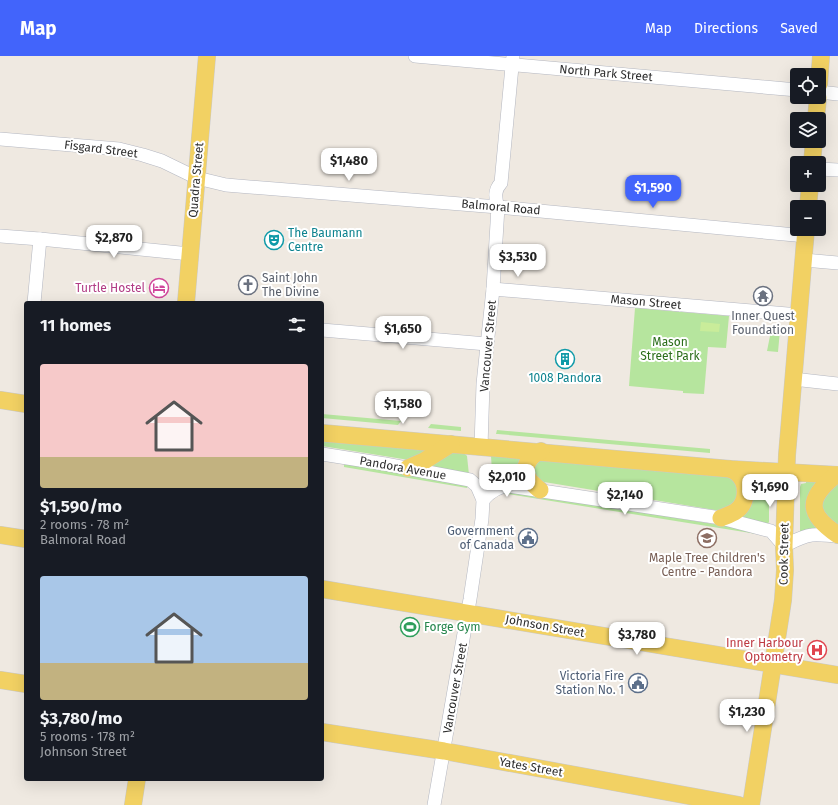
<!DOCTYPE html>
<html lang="en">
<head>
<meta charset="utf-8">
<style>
	body { margin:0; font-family:"Fira Sans",sans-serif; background:#242831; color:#f1f3f6; height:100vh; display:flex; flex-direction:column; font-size:15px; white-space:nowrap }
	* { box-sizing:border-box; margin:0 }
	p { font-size:13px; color:#9ea1a6 }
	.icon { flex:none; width:22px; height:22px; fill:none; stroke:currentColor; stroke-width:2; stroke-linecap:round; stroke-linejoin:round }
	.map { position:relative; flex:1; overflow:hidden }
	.drawer { position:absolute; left:24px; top:245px; width:300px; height:480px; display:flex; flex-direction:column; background:#171b24; border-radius:4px; box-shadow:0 4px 16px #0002 }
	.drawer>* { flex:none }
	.controls { position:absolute; left:790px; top:12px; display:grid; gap:8px }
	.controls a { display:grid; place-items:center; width:36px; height:36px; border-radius:4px; background:#171b24; box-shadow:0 4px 16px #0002; font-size:20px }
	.price { position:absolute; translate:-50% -34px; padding:0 9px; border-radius:8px; background:#fff; color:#222; font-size:13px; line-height:26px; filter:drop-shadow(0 1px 2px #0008) }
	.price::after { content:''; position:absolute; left:50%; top:24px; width:12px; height:9px; margin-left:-6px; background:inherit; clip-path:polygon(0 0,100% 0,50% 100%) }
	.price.selected { background:#4264fb; color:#fff }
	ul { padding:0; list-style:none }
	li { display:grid; align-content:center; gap:8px; height:212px; padding:0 16px }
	li span { display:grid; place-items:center; height:124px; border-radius:4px; color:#555 }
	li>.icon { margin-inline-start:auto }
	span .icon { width:72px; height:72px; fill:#fffc; stroke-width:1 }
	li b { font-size:17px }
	h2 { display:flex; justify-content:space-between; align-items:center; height:48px; padding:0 16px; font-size:17px }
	header { display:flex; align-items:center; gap:24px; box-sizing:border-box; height:56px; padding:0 20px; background:#4264fb; color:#fff }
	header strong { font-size:19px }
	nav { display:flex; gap:22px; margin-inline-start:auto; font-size:14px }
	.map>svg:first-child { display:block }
</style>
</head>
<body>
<header>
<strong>Map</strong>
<nav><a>Map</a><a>Directions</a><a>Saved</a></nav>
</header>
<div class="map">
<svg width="838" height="749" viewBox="0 0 838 749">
	<rect width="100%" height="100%" fill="#efe9e1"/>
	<g fill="#b6e59e">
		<polygon points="635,252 729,260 726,292 708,291 704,338 683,337 683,335 629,330"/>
		<polygon points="780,274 778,296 767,295 771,275"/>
		<polygon points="322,358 401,365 398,369 322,362"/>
		<polygon points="431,368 461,371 461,375 428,372"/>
		<polygon points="497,374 710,393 710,397 498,378 496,378"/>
		<polygon points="322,381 435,393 409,404 322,390"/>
		<polygon points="451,395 465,398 467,400 469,419 426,409"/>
		<polygon points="525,399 525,426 493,430 491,400"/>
		<polygon points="538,403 734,421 739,444 721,455 538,425 531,418"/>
		<polygon points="344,407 469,428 467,432 344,411"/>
		<polygon points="745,419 766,423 769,428 769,466 767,469 738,461"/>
		<polygon points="806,424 819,426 820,472 802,475 800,475 800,431 801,428 806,427"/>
		<polygon points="838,427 838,470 832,468 819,450 834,428"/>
		<polygon points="510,435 763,476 763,479 501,437"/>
	</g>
	<polygon fill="#c9ec9a" points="701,266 720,268 719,276 700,275"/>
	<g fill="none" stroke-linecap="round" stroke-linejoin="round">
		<g stroke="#b4b7c1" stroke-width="14">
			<g id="minor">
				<polyline points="415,0 797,34"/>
				<polyline points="819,36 838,38"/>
				<polyline points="0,83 119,93 143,99 162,105 197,122 226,129 498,151 806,180"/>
				<polyline points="819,113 838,114"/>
				<polyline points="0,180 40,183 190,198"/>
				<polyline points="804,204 838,207"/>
				<polyline points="493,233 799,259"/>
				<polyline points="34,247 40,183"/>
				<polyline points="322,274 487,288"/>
				<polyline points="793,323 838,328"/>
				<path d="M481,391L483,328L493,233L498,151C495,142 494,134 501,127L513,0"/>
				<polyline points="322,398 385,408 470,424 477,430 483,444 482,463 470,543 434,749"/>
				<path d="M483,444C490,436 498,430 509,430L721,462L771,475L784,490C792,486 802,480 812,479C820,478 829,480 838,480"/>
			</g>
		</g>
		<g stroke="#c9c9c9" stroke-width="18">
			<g id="major">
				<polyline points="819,28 821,0"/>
				<polyline points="816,63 818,41"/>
				<polyline points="812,107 814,85"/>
				<polyline points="808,151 810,129"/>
				<polyline points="186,247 207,0"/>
				<polyline points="0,344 26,348"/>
				<polyline points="322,377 730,413 838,419"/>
				<polyline points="408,412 424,405 451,388"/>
				<path d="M836,419C806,443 807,458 838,479"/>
				<path d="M540,434C536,431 533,428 530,425C520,413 529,400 541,395"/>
				<path d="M721,462C726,460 732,458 736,455C748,447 748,427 738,418C736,416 732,414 730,413"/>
				<polyline points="0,479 26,483"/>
				<polyline points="322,533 838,619"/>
				<polyline points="0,624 26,628"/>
				<polyline points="322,676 444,695 739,749"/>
				<polyline points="133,749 137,723"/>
				<polyline points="751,749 783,544 785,514 784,490 787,399 806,173"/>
			</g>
		</g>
		<use href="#minor" stroke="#fff" stroke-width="13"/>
		<use href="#major" stroke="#f2d163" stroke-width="17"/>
	</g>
	<defs>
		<g id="theatre-ring" transform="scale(1)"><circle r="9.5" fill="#fff" stroke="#0f9aa8" stroke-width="1.5"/><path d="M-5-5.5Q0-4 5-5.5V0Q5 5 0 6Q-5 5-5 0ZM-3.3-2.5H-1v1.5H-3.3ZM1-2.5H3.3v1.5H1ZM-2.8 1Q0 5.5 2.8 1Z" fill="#0f9aa8"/></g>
		<g id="church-ring" transform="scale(1)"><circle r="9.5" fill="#fff" stroke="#6b7280" stroke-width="1.5"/><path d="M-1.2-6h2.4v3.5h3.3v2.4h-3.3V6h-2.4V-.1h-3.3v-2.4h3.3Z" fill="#6b7280"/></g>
		<g id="hotel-ring" transform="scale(1)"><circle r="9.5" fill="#fff" stroke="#d1479c" stroke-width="1.5"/><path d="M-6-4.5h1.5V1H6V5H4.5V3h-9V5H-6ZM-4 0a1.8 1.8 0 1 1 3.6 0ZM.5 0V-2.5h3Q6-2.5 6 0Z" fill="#d1479c"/></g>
		<g id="temple-ring" transform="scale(1)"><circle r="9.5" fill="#fff" stroke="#6b7280" stroke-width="1.5"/><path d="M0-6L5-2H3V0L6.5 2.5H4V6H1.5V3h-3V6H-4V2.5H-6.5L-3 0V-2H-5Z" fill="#6b7280"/></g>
		<g id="building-ring" transform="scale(1)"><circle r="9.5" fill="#fff" stroke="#0f9aa8" stroke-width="1.5"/><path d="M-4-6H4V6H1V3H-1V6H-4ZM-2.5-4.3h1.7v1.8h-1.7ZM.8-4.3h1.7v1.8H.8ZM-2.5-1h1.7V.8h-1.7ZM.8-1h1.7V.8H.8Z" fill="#0f9aa8"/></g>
		<g id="civic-ring" transform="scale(1)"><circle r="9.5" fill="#fff" stroke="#5c6f8a" stroke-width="1.5"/><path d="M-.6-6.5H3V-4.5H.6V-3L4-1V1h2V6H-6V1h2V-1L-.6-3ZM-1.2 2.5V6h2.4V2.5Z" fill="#5c6f8a"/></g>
		<g id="school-ring" transform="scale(1)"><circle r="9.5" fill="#fff" stroke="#8d6e63" stroke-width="1.5"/><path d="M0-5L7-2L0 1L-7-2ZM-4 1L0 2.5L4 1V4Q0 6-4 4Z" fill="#8d6e63"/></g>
		<g id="stadium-ring" transform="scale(1)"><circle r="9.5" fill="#fff" stroke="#2e9e5b" stroke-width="1.5"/><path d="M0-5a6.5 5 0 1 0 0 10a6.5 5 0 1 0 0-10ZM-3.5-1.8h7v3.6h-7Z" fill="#2e9e5b"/></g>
		<g id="hospital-ring" transform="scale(1)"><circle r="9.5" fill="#fff" stroke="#e0444e" stroke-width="1.5"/><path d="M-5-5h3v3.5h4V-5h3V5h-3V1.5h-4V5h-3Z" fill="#e0444e"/></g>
	</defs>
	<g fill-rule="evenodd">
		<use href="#theatre-ring" x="274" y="184"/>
		<use href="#church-ring" x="248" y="229"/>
		<use href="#hotel-ring" x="159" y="232"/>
		<use href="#temple-ring" x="763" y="240"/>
		<use href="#building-ring" x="565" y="303"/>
		<use href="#civic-ring" x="528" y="482"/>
		<use href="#school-ring" x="707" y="482"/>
		<use href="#stadium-ring" x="410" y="571"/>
		<use href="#hospital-ring" x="817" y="594"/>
		<use href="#civic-ring" x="638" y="627"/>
	</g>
	<g text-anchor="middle" stroke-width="4" stroke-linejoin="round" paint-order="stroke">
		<g font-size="12" fill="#2e2e2e" stroke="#fff">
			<text transform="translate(606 17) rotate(5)" y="4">North Park Street</text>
			<text transform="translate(101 93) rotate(7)" y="4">Fisgard Street</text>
			<text transform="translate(196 124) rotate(-85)" y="4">Quadra Street</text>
			<text transform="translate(501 151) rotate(5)" y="4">Balmoral Road</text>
			<text transform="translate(646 246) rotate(5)" y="4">Mason Street</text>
			<text transform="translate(488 290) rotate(-85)" y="4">Vancouver Street</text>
			<text transform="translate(403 412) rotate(10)" y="4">Pandora Avenue</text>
			<text transform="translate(784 498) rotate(-89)" y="4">Cook Street</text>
			<text transform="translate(545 570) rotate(10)" y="4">Johnson Street</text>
			<text transform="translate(455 632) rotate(-80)" y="4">Vancouver Street</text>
			<text transform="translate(531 711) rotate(10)" y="4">Yates Street</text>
		</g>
		<g font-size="12" fill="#0d838f" stroke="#fff" text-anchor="start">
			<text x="288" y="181">The Baumann<tspan x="288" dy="14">Centre</tspan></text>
			<text x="565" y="326" text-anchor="middle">1008 Pandora</text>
		</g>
		<g font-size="12" fill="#5b616d" stroke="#fff" text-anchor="start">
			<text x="262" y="226">Saint John<tspan x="262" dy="14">The Divine</tspan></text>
			<text x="763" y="264" text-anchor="middle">Inner Quest<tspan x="763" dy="14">Foundation</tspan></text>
		</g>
		<g font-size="12" fill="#b23c85" stroke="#fff" text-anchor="end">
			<text x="145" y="236">Turtle Hostel</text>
		</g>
		<g font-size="12" fill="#2c6e1b" stroke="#fff">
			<text x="670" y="290">Mason<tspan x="670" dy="14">Street Park</tspan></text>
		</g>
		<g font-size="12" fill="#4e5e75" stroke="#fff" text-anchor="end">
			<text x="514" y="479">Government<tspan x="514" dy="14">of Canada</tspan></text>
			<text x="624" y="624">Victoria Fire<tspan x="624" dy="14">Station No. 1</tspan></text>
		</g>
		<g font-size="12" fill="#785e54" stroke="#fff">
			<text x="707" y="506">Maple Tree Children's<tspan x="707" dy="14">Centre - Pandora</tspan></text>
		</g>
		<g font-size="12" fill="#27864d" stroke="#fff" text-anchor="start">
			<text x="424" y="575">Forge Gym</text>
		</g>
		<g font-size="12" fill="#be3a42" stroke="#fff" text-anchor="end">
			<text x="803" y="591">Inner Harbour<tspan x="803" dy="14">Optometry</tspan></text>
		</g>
	</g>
</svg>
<div class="controls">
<a><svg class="icon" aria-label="locate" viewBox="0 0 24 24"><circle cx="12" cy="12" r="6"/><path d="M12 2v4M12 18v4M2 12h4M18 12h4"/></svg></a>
<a><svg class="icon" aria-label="layers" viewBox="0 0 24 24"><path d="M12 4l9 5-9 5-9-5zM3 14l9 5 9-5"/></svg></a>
<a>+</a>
<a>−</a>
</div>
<b class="price" style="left:349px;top:126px">$1,480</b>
<b class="price selected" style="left:653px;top:153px">$1,590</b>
<b class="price" style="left:114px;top:203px">$2,870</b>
<b class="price" style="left:518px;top:222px">$3,530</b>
<b class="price" style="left:403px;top:294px">$1,650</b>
<b class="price" style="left:403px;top:369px">$1,580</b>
<b class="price" style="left:507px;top:442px">$2,010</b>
<b class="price" style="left:770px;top:452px">$1,690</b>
<b class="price" style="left:625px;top:460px">$2,140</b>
<b class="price" style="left:637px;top:600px">$3,780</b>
<b class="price" style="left:747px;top:677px">$1,230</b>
<section class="drawer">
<h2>11 homes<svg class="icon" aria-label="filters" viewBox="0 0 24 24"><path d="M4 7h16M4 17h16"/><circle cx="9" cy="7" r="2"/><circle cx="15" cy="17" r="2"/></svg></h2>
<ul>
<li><span style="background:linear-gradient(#f6c9c9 75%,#c2b280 0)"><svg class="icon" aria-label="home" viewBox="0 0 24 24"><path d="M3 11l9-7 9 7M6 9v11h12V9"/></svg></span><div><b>$1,590/mo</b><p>2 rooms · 78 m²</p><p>Balmoral Road</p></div></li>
<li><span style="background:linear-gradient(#a9c7e8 70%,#c2b280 0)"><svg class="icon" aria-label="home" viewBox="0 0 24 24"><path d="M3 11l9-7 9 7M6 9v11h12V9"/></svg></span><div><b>$3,780/mo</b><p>5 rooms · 178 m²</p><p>Johnson Street</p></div></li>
</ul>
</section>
</div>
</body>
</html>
